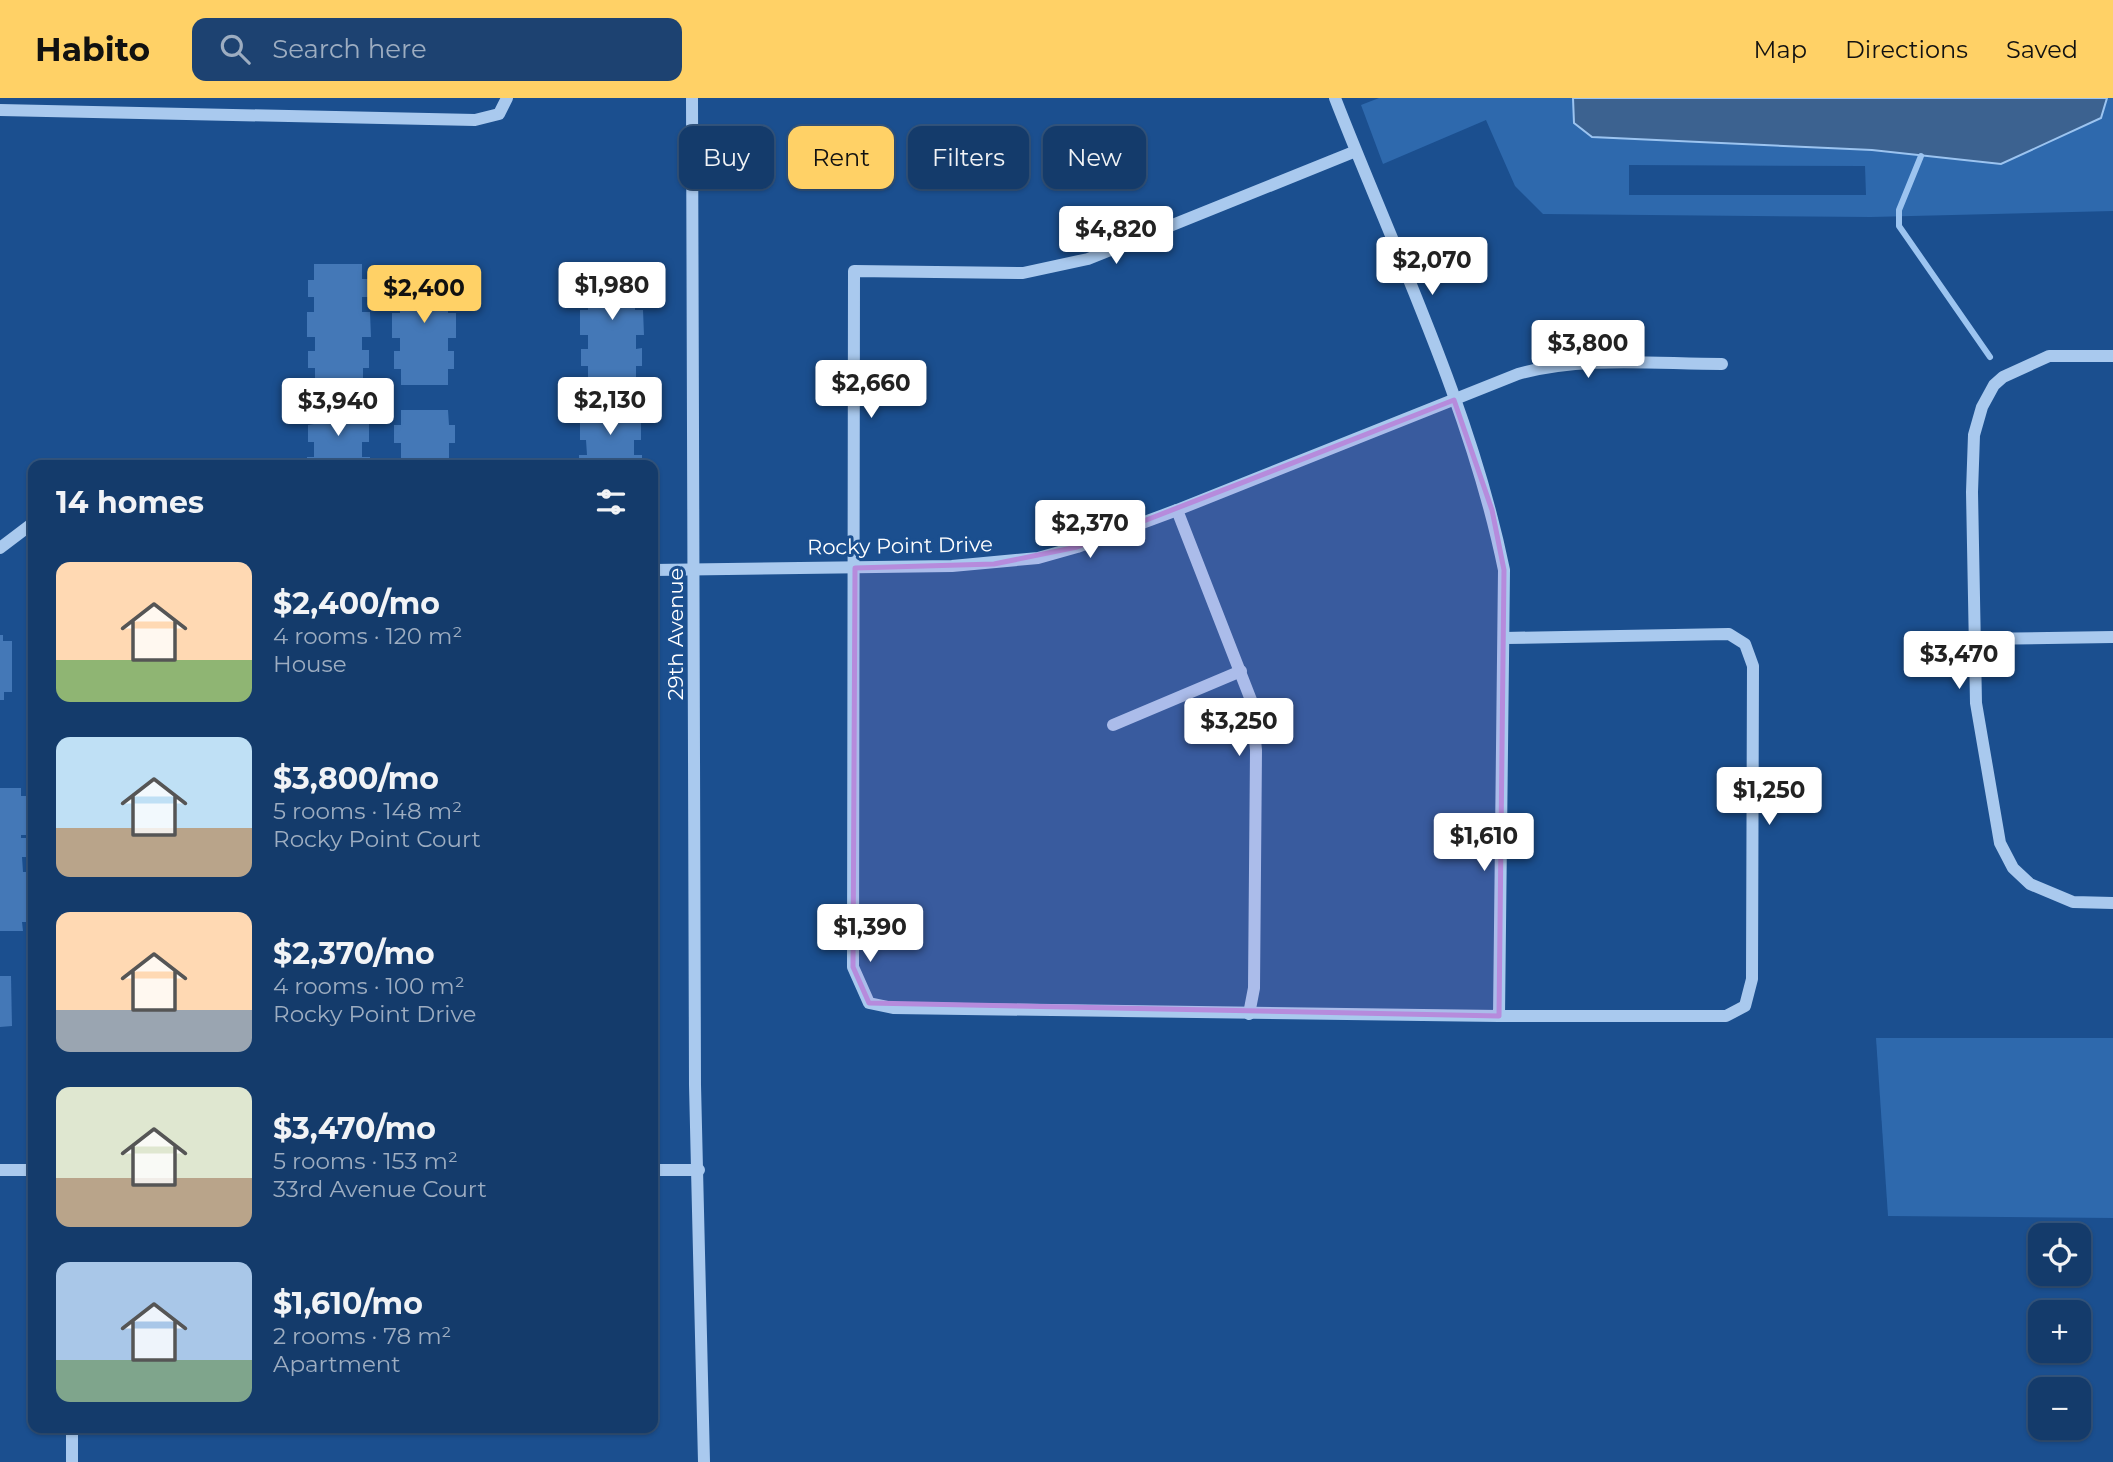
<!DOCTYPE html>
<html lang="en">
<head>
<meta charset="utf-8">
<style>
	body { margin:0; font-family:Montserrat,sans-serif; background:#1d4271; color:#f1f3f6; height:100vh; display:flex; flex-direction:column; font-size:26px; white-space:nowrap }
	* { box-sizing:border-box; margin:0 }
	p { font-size:23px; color:#9dadc1 }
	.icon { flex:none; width:38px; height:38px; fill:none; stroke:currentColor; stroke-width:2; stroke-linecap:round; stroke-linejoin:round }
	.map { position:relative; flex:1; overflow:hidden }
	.details { position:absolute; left:28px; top:362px; width:630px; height:973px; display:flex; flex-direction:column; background:#143b6b; border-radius:14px; box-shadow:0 2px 5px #0004,0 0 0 2px #33557e }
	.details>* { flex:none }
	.hud { position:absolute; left:679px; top:28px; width:665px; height:63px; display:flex; gap:14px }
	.fabs { position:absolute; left:2028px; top:1125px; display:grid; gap:14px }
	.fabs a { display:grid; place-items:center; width:63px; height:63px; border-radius:14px; background:#143b6b; box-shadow:0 2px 5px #0004,0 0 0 2px #33557e; font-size:35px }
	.price { position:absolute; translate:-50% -60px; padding:0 16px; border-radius:7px; background:#fff; color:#222; font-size:23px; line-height:46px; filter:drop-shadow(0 2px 4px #0008) }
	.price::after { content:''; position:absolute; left:50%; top:42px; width:21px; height:16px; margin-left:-10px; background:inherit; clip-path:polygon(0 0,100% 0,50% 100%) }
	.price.active { background:#ffd166; color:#111 }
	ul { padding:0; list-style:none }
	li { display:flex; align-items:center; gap:21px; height:175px; padding:0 28px }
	li span { display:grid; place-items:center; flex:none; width:196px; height:140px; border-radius:14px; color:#555 }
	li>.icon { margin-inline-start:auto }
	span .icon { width:84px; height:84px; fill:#fffc; stroke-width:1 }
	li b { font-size:30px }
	h2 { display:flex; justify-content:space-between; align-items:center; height:84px; padding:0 28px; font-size:30px }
	.chip { padding:0 24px; border-radius:14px; background:#143b6b; box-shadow:0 2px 5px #0004,0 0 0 2px #33557e; font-size:24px; line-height:63px }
	.chip.active { background:#ffd166; color:#111 }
	header { display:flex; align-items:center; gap:42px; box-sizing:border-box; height:98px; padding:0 35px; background:#ffd166; color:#111 }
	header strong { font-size:33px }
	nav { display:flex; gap:38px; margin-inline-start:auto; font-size:24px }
	.search { width:490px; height:63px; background:#1d4271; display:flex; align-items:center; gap:18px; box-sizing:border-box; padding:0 24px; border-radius:14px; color:#9dadc1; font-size:26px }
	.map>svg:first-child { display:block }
</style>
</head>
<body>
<header>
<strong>Habito</strong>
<div class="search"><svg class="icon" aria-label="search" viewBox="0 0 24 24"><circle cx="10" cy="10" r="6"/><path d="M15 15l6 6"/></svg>Search here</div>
<nav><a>Map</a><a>Directions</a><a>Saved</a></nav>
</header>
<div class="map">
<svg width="2113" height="1364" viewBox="0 0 2113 1364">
	<rect width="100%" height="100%" fill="#1b4f8f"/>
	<g fill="#2e69ad" fill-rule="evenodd">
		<path d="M1379,0H1573L1574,25L1592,39L1872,52L2001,66L2101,20L2107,0H2113V113L1871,119L1543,116L1515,88L1486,22L1383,66L1361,7ZM1629,67L1865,68L1866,97H1629Z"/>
		<polygon points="1876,940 2113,940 2113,1120 1888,1118"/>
	</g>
	<polygon fill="#3c6290" stroke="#9cc4f0" stroke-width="2" points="1573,0 2107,0 2101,20 2001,66 1872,52 1592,39 1574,25"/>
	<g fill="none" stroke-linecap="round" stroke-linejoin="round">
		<polyline stroke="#9cc4f0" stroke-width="6" points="1921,58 1899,112 1899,128 1990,259"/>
	</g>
	<g fill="#4478b7">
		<polygon points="587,164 635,164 635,179 642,179 642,197 635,197 635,212 643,212 644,237 636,237 636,251 642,250 642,268 636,268 636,284 588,284 588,268 581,268 581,251 588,251 588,237 580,237 580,212 588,212 588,197 581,197 581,180 587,180"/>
		<polygon points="314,166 362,166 362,181 369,181 369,199 362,199 362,214 370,214 371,239 362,239 362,252 369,252 369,270 363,270 363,286 315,286 315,270 308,270 308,253 315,253 315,239 307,239 307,214 314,214 314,199 308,199 308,182 314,182"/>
		<polygon points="400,167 447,167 448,182 454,182 454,200 448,200 448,215 456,215 456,240 448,240 448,253 454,253 454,271 448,271 448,287 401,287 401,271 394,271 394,253 400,253 400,240 392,240 392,215 400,215 400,200 393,200 393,182 400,182"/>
		<polygon points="586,309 634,309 634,324 641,324 641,342 634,342 634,357 642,357 642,368 579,368 579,357 587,357 586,342 580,342 580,325 586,325"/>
		<polygon points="314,311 362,311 362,326 369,326 369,344 362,344 362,359 370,359 370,368 307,368 307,359 314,359 314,344 308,344 308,327 314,326"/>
		<polygon points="401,312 448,312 449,327 455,327 455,345 449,345 449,360 457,360 457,368 393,368 393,360 401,360 401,345 394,345 394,327 401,327"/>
		<polygon points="0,537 3,537 3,543 12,543 12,594 4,594 4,602 0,602"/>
		<polygon points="0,690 21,690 21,698 29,698 29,737 21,737 21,740 29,740 30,759 22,759 23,774 27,774 28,824 22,824 23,833 0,833"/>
		<polygon points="0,878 11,878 12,928 0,929"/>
	</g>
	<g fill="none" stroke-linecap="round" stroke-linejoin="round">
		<g stroke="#a9c9ee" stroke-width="12">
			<polyline points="692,0 695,987 704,1364"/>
			<path d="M1335,0C1395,154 1471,310 1504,472L1499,918L893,910L869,905L853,869L854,173L1023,175L1088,161L1356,53"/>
			<polyline points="0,12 475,22 499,16 507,0"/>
			<polyline points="2113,258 2049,258 2003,279 1994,287 1982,309 1974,337 1972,394 1976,605 2000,745 2013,770 2030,786 2073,804 2113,805"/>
			<polyline points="1177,412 1251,602 1256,652 1254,890 1249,916"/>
			<polyline points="0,450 33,425"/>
			<path d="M653,472L952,468L1038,460L1077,449L1177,412L1518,276C1583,258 1654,266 1722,266"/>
			<polyline points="1973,541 2113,539"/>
			<polyline points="1113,627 1241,573"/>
			<polyline points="1499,918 1726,918 1745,908 1752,881 1753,568 1745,546 1729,536 1505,540"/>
			<polyline points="0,1072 33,1072"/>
			<polyline points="653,1072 699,1072"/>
			<polyline points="72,1330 72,1364"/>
		</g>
	</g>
	<path fill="#b68bdc" fill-opacity="0.2" stroke="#b68bdc" stroke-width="5" stroke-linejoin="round" d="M1454,302L1492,412L1504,472L1499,918L869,905L853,869L855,470L994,466L1077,449Z"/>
	<g text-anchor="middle" stroke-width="6" stroke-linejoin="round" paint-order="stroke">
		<g font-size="21" fill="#fff" stroke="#1b4f8f">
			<text transform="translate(900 448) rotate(-1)" y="7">Rocky Point Drive</text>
			<text transform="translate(676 536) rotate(-90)" y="7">29th Avenue</text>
		</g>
	</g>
</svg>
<div class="fabs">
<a><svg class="icon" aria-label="locate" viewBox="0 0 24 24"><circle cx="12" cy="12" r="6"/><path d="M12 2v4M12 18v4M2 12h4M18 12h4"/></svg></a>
<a>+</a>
<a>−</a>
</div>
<b class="price" style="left:1116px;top:168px">$4,820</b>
<b class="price" style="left:1432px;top:199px">$2,070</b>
<b class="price" style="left:612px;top:224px">$1,980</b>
<b class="price active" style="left:424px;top:227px">$2,400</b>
<b class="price" style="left:1588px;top:282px">$3,800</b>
<b class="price" style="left:871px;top:322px">$2,660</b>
<b class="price" style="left:610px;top:339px">$2,130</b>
<b class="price" style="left:338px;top:340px">$3,940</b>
<b class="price" style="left:1090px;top:462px">$2,370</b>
<b class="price" style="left:1959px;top:593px">$3,470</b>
<b class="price" style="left:1239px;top:660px">$3,250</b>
<b class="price" style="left:1769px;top:729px">$1,250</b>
<b class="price" style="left:1484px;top:775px">$1,610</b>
<b class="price" style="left:870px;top:866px">$1,390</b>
<div class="hud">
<a class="chip">Buy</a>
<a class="chip active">Rent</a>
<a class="chip">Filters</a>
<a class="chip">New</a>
</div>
<section class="details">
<h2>14 homes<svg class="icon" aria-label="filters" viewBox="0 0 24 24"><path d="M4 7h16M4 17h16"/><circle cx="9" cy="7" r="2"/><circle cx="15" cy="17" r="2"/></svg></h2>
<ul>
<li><span style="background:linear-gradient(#ffd9b3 70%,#8fb573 0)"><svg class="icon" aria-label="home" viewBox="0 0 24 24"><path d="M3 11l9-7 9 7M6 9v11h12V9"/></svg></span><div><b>$2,400/mo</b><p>4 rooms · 120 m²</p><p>House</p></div></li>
<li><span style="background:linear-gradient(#bfe0f5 65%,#b9a48a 0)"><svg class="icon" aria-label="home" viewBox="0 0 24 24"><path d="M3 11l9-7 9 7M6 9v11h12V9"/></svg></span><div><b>$3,800/mo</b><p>5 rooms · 148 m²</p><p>Rocky Point Court</p></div></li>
<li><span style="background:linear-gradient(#ffd9b3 70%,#9aa5b1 0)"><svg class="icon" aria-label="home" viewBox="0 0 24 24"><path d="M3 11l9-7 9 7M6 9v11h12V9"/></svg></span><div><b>$2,370/mo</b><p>4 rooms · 100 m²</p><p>Rocky Point Drive</p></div></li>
<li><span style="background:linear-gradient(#dfe7d0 65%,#b9a48a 0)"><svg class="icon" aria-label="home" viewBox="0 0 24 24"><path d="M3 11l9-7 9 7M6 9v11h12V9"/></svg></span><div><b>$3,470/mo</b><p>5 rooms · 153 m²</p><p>33rd Avenue Court</p></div></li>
<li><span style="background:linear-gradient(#a9c7e8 70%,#7fa58c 0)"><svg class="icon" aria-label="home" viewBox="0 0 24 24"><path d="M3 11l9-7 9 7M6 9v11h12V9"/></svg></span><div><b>$1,610/mo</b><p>2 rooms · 78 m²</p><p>Apartment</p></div></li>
</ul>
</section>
</div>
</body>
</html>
